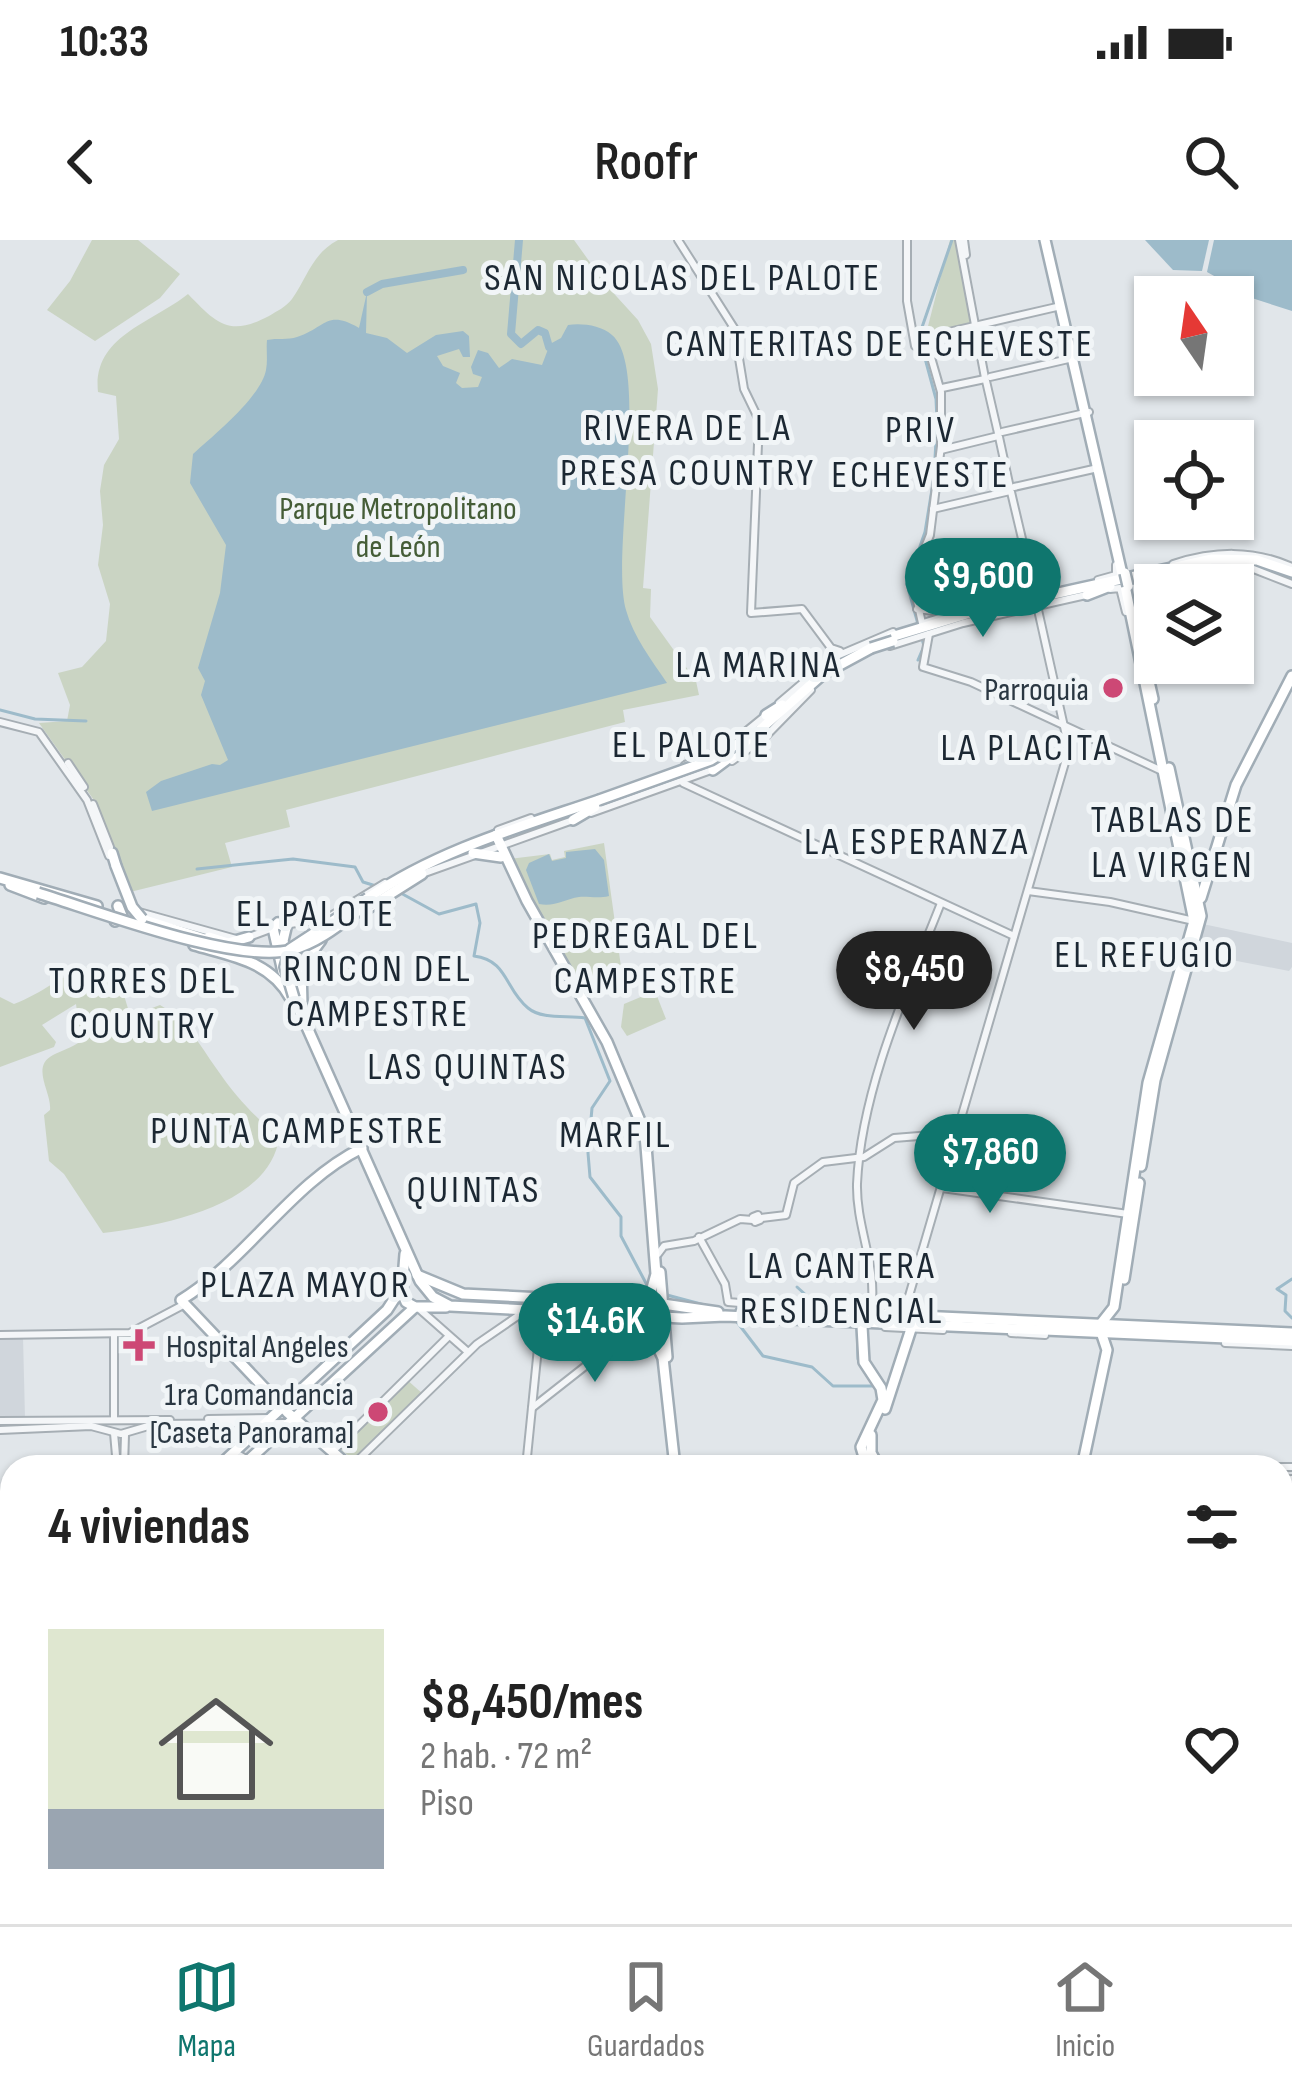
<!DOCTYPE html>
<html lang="es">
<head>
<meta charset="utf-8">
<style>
	body { margin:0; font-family:"Sofia Sans Condensed",sans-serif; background:#f2f2f2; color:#222; height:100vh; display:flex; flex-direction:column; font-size:45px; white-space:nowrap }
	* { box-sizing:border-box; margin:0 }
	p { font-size:39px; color:#767676 }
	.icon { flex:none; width:66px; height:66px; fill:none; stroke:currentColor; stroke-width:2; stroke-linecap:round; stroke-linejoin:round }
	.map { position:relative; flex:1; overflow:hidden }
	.panel { position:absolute; left:0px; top:1215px; width:1293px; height:471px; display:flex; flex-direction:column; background:#fff; border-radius:36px 36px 0 0; box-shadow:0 3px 9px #0004 }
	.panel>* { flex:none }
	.needle { width:78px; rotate:347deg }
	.tools { position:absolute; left:1134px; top:36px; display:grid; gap:24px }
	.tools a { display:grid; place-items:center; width:120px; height:120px; border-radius:0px; background:#fff; box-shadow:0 3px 9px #0004; font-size:60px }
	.price { position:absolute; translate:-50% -102px; padding:0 27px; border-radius:42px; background:#0f766e; color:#fff; font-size:39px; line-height:78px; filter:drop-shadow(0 3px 6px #0008) }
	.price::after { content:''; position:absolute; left:50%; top:72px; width:36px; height:27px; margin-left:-18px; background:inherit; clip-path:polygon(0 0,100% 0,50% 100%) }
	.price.current { background:#222; color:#fff }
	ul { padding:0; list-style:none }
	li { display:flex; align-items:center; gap:36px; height:300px; padding:0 48px }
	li+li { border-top:3px solid #e0e0e0 }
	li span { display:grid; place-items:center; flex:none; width:336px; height:240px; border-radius:0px; color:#555 }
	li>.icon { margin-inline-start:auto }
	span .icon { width:144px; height:144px; fill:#fffc; stroke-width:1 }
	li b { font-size:51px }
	h2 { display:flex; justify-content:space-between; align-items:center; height:144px; padding:0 48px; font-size:51px }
	.status { display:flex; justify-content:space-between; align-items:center; height:84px; padding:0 60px; background:#fff; direction:ltr }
	.status svg { height:33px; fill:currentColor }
	header { display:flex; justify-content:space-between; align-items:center; height:156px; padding:0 48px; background:#fff; font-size:54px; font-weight:600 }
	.tabs { display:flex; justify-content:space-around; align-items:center; height:168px; border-top:3px solid #e0e0e0; background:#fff; font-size:33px; color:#767676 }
	.tabs a { display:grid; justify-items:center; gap:6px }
	.tabs .current { color:#0f766e }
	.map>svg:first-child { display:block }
</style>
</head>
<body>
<div class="status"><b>10:33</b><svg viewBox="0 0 49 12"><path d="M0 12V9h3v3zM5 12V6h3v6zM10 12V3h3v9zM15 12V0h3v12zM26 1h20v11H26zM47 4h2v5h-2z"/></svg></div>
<header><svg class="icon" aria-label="back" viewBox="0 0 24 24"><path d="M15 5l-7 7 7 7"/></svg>Roofr<svg class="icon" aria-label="search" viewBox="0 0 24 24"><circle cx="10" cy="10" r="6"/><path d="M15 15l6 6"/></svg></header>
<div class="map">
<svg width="1292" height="1684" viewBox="0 0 1292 1684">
	<rect width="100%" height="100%" fill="#e1e6ea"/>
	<g fill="#d0d6dc">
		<polygon points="1203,684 1292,703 1292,727 1289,731 1195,713"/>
		<polygon points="0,1097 23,1097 25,1178 0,1178"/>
	</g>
	<g fill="#cad4c3">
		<polygon points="92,0 138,0 180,34 160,58 95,101 47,70 70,41"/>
		<path d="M338,0H574L607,46L638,80L651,104L658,149L643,348L651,349L650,377L696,441L699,455L623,470L625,482L286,570L290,587L225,603L232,627L130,652L96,563L39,483L67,481L70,465L58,433L82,427L106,401L110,364L98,325L103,285L100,251L104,225L119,199L116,156L98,152C92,96 152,83 188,54C217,84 229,97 269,76C277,71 286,67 292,59C308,36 312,14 338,0Z"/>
		<polygon points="950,0 956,0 972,82 926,94"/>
		<polygon points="604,603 621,727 582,748 509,619 550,614 552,620 565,617 564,611"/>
		<path d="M94,725C123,726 121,753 131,776L160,765C190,783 201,808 221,835C236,857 258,880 279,897C271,966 160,986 103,993L64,934L49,921L44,875L50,870C52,852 30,827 53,815C63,810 71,808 81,801L76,764L42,785L56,802L54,807L0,827V757L14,764C42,754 63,733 94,725Z"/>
		<polygon points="655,751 666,779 627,796 621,787 624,764"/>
		<polygon points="406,1139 423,1154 355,1221 338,1207"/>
	</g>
	<g fill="#9dbbca">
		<polygon points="1145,0 1209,0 1202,31 1173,30"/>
		<polygon points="1214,0 1292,0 1292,71 1230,51 1232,46 1207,32"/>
		<path d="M367,52L366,93L387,98L407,113L436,95L463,91L469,96L470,117H463L459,109L437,116L443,126L460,133L456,143L462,148L478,147L482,137L473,134L471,127L478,110L488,113L499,128L512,119L542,125L550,104L561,98L568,85C581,83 601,85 612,95C651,128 610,315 626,370C633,396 652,421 667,443L152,571L146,552L161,541L212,524L220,525L228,520L201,455L205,441L198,428L220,353L226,305L190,243L193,214C214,195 261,157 266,130C268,120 266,110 267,100C277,98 288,100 297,97C326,88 326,69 359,88Z"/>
		<path d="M595,609L604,620L609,656C598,659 588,656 579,657C565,659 555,667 539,664L526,630L529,623L549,614L552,621L566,618V612Z"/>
	</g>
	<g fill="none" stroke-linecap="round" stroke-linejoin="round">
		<g stroke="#9dbbca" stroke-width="3">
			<polyline points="918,420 924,406 907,344 925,292 934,237 937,181 936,159 919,96 952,0"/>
			<polyline points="0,470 35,479 86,481"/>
			<polyline points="197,629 293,619 355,627 363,642 376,646"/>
			<path d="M397,651L439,674L476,664L480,683L474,716C508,720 505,750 528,768C542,780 568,775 585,778L610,841L592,868L588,913L590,937L621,977V996L648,1047"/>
			<polyline points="1292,1039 1277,1049 1286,1055 1285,1071 1292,1078"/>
			<polyline points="797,1047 818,1066"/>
			<polyline points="667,1055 727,1071"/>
			<polyline points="734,1078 763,1116 812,1127 833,1146 875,1146"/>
			<polyline points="857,1083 858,1119 871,1141"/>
			<polyline points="0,1651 12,1642"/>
			<polyline points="369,1674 373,1684"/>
			<polyline points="548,1684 550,1674"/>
		</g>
		<g stroke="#9dbbca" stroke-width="8">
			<polyline points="519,0 511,94 521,104 538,90 545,93 549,107"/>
			<polyline points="367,52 382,44 463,30"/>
		</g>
		<g stroke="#a6aeb4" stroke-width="10">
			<g id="minor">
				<polyline points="678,0 734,88 744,149 759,180 751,373 802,369 831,408 840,411"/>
				<polyline points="907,0 907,61 915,106 940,94 1061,66"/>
				<polyline points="959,0 985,138"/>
				<polyline points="964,0 966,15"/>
				<polyline points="990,137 1073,118"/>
				<polyline points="986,141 998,193"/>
				<polyline points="942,148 985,139"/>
				<polyline points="1002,192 1089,172"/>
				<polyline points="999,197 1010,248"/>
				<polyline points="941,210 998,196"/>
				<polyline points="1014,247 1098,228"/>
				<polyline points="1011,252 1023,303"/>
				<polyline points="933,269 1010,251"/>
				<polyline points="1212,323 1251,328 1292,344"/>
				<path d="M1173,324C1214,311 1252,309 1292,327"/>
				<polyline points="1098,340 1116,335 1116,325"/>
				<polyline points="1110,349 1120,348 1126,372"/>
				<polyline points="917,369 949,373"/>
				<polyline points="922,383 912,339 930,295 941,206 941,152 926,100"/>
				<polyline points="923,383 968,369"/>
				<polyline points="929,394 923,427 971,442 1162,531"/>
				<polyline points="890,406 963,383 1086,355"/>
				<polyline points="779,463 832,418 893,392"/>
				<polyline points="0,482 39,492 87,560 109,616"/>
				<polyline points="733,502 765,476"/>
				<polyline points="732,521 766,496 811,450"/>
				<polyline points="68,523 84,547"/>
				<polyline points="685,525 717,512"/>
				<polyline points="683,543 1014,696"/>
				<polyline points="93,564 110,607"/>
				<polyline points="591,573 714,529"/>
				<polyline points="498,590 531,578"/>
				<polyline points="422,634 573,580"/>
				<polyline points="1028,651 1110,662 1194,681"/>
				<polyline points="139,672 236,699"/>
				<polyline points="285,685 329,677 385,643"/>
				<polyline points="249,697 273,688"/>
				<polyline points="942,948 1128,974"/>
				<polygon points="758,975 760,980 755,982 753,977"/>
				<polyline points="761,978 786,975 794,943 823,922 864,917 894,898 957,893"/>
				<polyline points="699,997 725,1044 728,1062 765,1065"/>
				<polyline points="658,1014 664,1006 694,1001 740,979 753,980"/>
				<polyline points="417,1067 468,1112"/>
				<polyline points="808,1068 837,1066 866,1070"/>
				<path d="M871,1070C878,1027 856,988 857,944C861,850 907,749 941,663"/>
				<polyline points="904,1073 1069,509 1024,307"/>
				<polyline points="885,1087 943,1090"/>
				<polyline points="1011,1093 1045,1095"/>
				<polyline points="0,1095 130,1093 185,1064"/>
				<polyline points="1225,1103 1292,1106"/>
				<polyline points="532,1168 630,1091 650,1092"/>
				<polyline points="208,1179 271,1178"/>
				<polyline points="114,1180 114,1095"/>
				<polyline points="0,1181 170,1180"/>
				<polyline points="0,1190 91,1186 121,1194 155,1184 287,1183"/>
				<polyline points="114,1193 117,1227"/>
				<polyline points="234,1212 260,1227"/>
				<polyline points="124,1227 125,1195"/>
				<polyline points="332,1227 332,1212 449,1096"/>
				<polyline points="351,1227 477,1104 525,1071"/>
				<polyline points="526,1227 543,1058"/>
				<polyline points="1280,1227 1292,1227"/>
				<polyline points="1281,1240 1292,1239"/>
				<polyline points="1281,1357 1292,1355"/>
				<polyline points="0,1410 12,1412"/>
				<polyline points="908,1674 920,1684"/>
				<polyline points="605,1684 605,1674"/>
				<polyline points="621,1684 621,1674"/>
			</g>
		</g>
		<g stroke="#a1adb6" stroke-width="14">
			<g id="major">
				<polyline points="1045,0 1122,334"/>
				<polyline points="1087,355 1110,346"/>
				<polyline points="891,397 977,371 1212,319 1257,320 1292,332"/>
				<polyline points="1142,411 1153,459"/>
				<polyline points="766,475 782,465"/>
				<polyline points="730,516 823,434 871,408"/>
				<polyline points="713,530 733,515"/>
				<polyline points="573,580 595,567"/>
				<polyline points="496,595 527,661 607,802 645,893 656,1034 644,1077 663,1118 675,1227"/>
				<polyline points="112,613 116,626"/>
				<polyline points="473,613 501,617"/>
				<polyline points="0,638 97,666"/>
				<polyline points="10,645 44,658"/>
				<path d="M368,658C438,610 520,587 599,560"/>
				<polyline points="1201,658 1236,545 1292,436"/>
				<polyline points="365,670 422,634"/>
				<polyline points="142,679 211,701"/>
				<polyline points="115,681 122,676 118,666"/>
				<polyline points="209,697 228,703 249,697"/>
				<path d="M194,705C232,716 271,721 291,759"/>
				<polyline points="283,732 273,688 278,683 286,688 283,701 287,715"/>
				<polyline points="294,758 420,1041 433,1057 450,1066 682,1078 725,1076 1292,1101"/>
				<polyline points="302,765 301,727 321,700"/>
				<polyline points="1141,926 1155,840 1201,676 1169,528"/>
				<polyline points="405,1014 402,1052 406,1062 415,1067 446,1067"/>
				<polyline points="660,1032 667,1117"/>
				<polyline points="417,1035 463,1054 663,1064 718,1072"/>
				<polyline points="1124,1039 1139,943"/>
				<polyline points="741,1072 766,1069 1292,1093"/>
				<polyline points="862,1086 864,1122 881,1148 883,1160 861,1207 867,1227"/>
				<polyline points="885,1169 911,1089"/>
				<polyline points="871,1195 871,1213 879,1227"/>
				<polyline points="218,1227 387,1070 402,1047"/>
				<polyline points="241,1227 415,1067"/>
				<path d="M350,1227L287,1172L181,1060C248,1019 291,943 362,908"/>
				<polyline points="894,1227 902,1223 911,1227"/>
				<polyline points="1082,1227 1107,1110 1099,1086 1114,1067 1148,843 1194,681 1125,346"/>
				<polyline points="0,1435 12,1422"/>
				<polyline points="0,1459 12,1443"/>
				<polyline points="0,1485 12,1480"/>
				<polyline points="218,1674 219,1684"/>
				<polyline points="247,1674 251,1684"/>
				<polyline points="712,1674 713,1684"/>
				<polyline points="973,1674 977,1684"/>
				<polyline points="981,1674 984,1684"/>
				<polyline points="1087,1674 1118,1679"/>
				<polyline points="1114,1674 1186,1684"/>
				<polyline points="1014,1684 1015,1674"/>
			</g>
		</g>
		<use href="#minor" stroke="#f4f6f8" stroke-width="6"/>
		<use href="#major" stroke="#fff" stroke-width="9"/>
		<g stroke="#a1adb6" stroke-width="14" stroke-linecap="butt">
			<g id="major-bridge">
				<polyline points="1125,333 1128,346"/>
				<polyline points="871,408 893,401"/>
				<polyline points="599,560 711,520 742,501"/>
				<polyline points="116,626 132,667 142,679"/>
				<path d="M38,653C97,671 236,724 291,710C321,702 345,680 370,662"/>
				<polyline points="294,758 285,727 290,709 368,658"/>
			</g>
		</g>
		<use href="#major-bridge" stroke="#fff" stroke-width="9"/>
	</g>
	<g fill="#cd4875" stroke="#f1f5f7" stroke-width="4.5">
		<circle cx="1113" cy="448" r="12"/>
		<path d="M133 1087h12v12h12v12h-12v12h-12v-12h-12v-12h12z"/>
		<circle cx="378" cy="1172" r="12"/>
	</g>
	<g text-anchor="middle" stroke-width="10" stroke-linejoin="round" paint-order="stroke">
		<g font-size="33" fill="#455d37" stroke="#f1f5f7">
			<text x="398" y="279">Parque Metropolitano<tspan x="398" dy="38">de León</tspan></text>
		</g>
		<g font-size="33" fill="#2a3742" stroke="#f1f5f7" text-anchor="end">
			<text x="1089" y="460">Parroquia</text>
			<text x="166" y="1117" text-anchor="start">Hospital Angeles</text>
			<text x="354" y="1165">1ra Comandancia<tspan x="354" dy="38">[Caseta Panorama]</tspan></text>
		</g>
		<g font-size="39" letter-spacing="3" fill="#1c2833" stroke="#f1f5f7">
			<text x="683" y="50">SAN NICOLAS DEL PALOTE</text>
			<text x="880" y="116">CANTERITAS DE ECHEVESTE</text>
			<text x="688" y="200">RIVERA DE LA<tspan x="688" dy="45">PRESA COUNTRY</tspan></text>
			<text x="921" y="202">PRIV<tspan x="921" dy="45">ECHEVESTE</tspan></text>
			<text x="759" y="437">LA MARINA</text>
			<text x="692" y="517">EL PALOTE</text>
			<text x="1027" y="520">LA PLACITA</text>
			<text x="1173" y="592">TABLAS DE<tspan x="1173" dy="45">LA VIRGEN</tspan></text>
			<text x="917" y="614">LA ESPERANZA</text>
			<text x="316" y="686">EL PALOTE</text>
			<text x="646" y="708">PEDREGAL DEL<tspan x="646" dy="45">CAMPESTRE</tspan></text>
			<text x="1145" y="727">EL REFUGIO</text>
			<text x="378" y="741">RINCON DEL<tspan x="378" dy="45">CAMPESTRE</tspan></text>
			<text x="143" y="753">TORRES DEL<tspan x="143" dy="45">COUNTRY</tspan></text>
			<text x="468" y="839">LAS QUINTAS</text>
			<text x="298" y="903">PUNTA CAMPESTRE</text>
			<text x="616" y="907">MARFIL</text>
			<text x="474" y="962">QUINTAS</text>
			<text x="842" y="1038">LA CANTERA<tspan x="842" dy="45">RESIDENCIAL</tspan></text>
			<text x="306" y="1057">PLAZA MAYOR</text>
		</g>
	</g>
</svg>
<div class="tools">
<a><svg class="needle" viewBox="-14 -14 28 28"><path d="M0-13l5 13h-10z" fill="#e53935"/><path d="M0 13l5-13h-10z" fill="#767676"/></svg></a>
<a><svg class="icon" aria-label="locate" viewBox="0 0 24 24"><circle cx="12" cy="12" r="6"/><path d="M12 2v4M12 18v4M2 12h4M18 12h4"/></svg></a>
<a><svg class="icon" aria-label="layers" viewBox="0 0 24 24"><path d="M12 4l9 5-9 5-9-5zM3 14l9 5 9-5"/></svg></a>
</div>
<b class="price" style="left:983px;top:400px">$9,600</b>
<b class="price current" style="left:914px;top:793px">$8,450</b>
<b class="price" style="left:990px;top:976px">$7,860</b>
<b class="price" style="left:595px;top:1145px">$14.6K</b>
<section class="panel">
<h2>4 viviendas<svg class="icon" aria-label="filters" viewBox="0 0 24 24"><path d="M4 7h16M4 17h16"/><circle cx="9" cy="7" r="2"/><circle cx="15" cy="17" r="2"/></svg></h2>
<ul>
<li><span style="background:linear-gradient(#dfe7d0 75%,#9aa5b1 0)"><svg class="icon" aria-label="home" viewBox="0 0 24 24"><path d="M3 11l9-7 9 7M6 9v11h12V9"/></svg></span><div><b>$8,450/mes</b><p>2 hab. · 72 m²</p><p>Piso</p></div><svg class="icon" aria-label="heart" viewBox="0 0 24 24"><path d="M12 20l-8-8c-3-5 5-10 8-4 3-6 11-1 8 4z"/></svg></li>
</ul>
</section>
</div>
<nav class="tabs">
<a class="current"><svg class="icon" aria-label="map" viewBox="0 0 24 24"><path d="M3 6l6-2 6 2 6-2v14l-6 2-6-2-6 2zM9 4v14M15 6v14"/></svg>Mapa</a>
<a><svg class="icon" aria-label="saved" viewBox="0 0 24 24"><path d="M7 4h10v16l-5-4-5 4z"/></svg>Guardados</a>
<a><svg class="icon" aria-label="home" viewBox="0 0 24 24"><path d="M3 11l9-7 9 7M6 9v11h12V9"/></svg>Inicio</a>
</nav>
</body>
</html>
